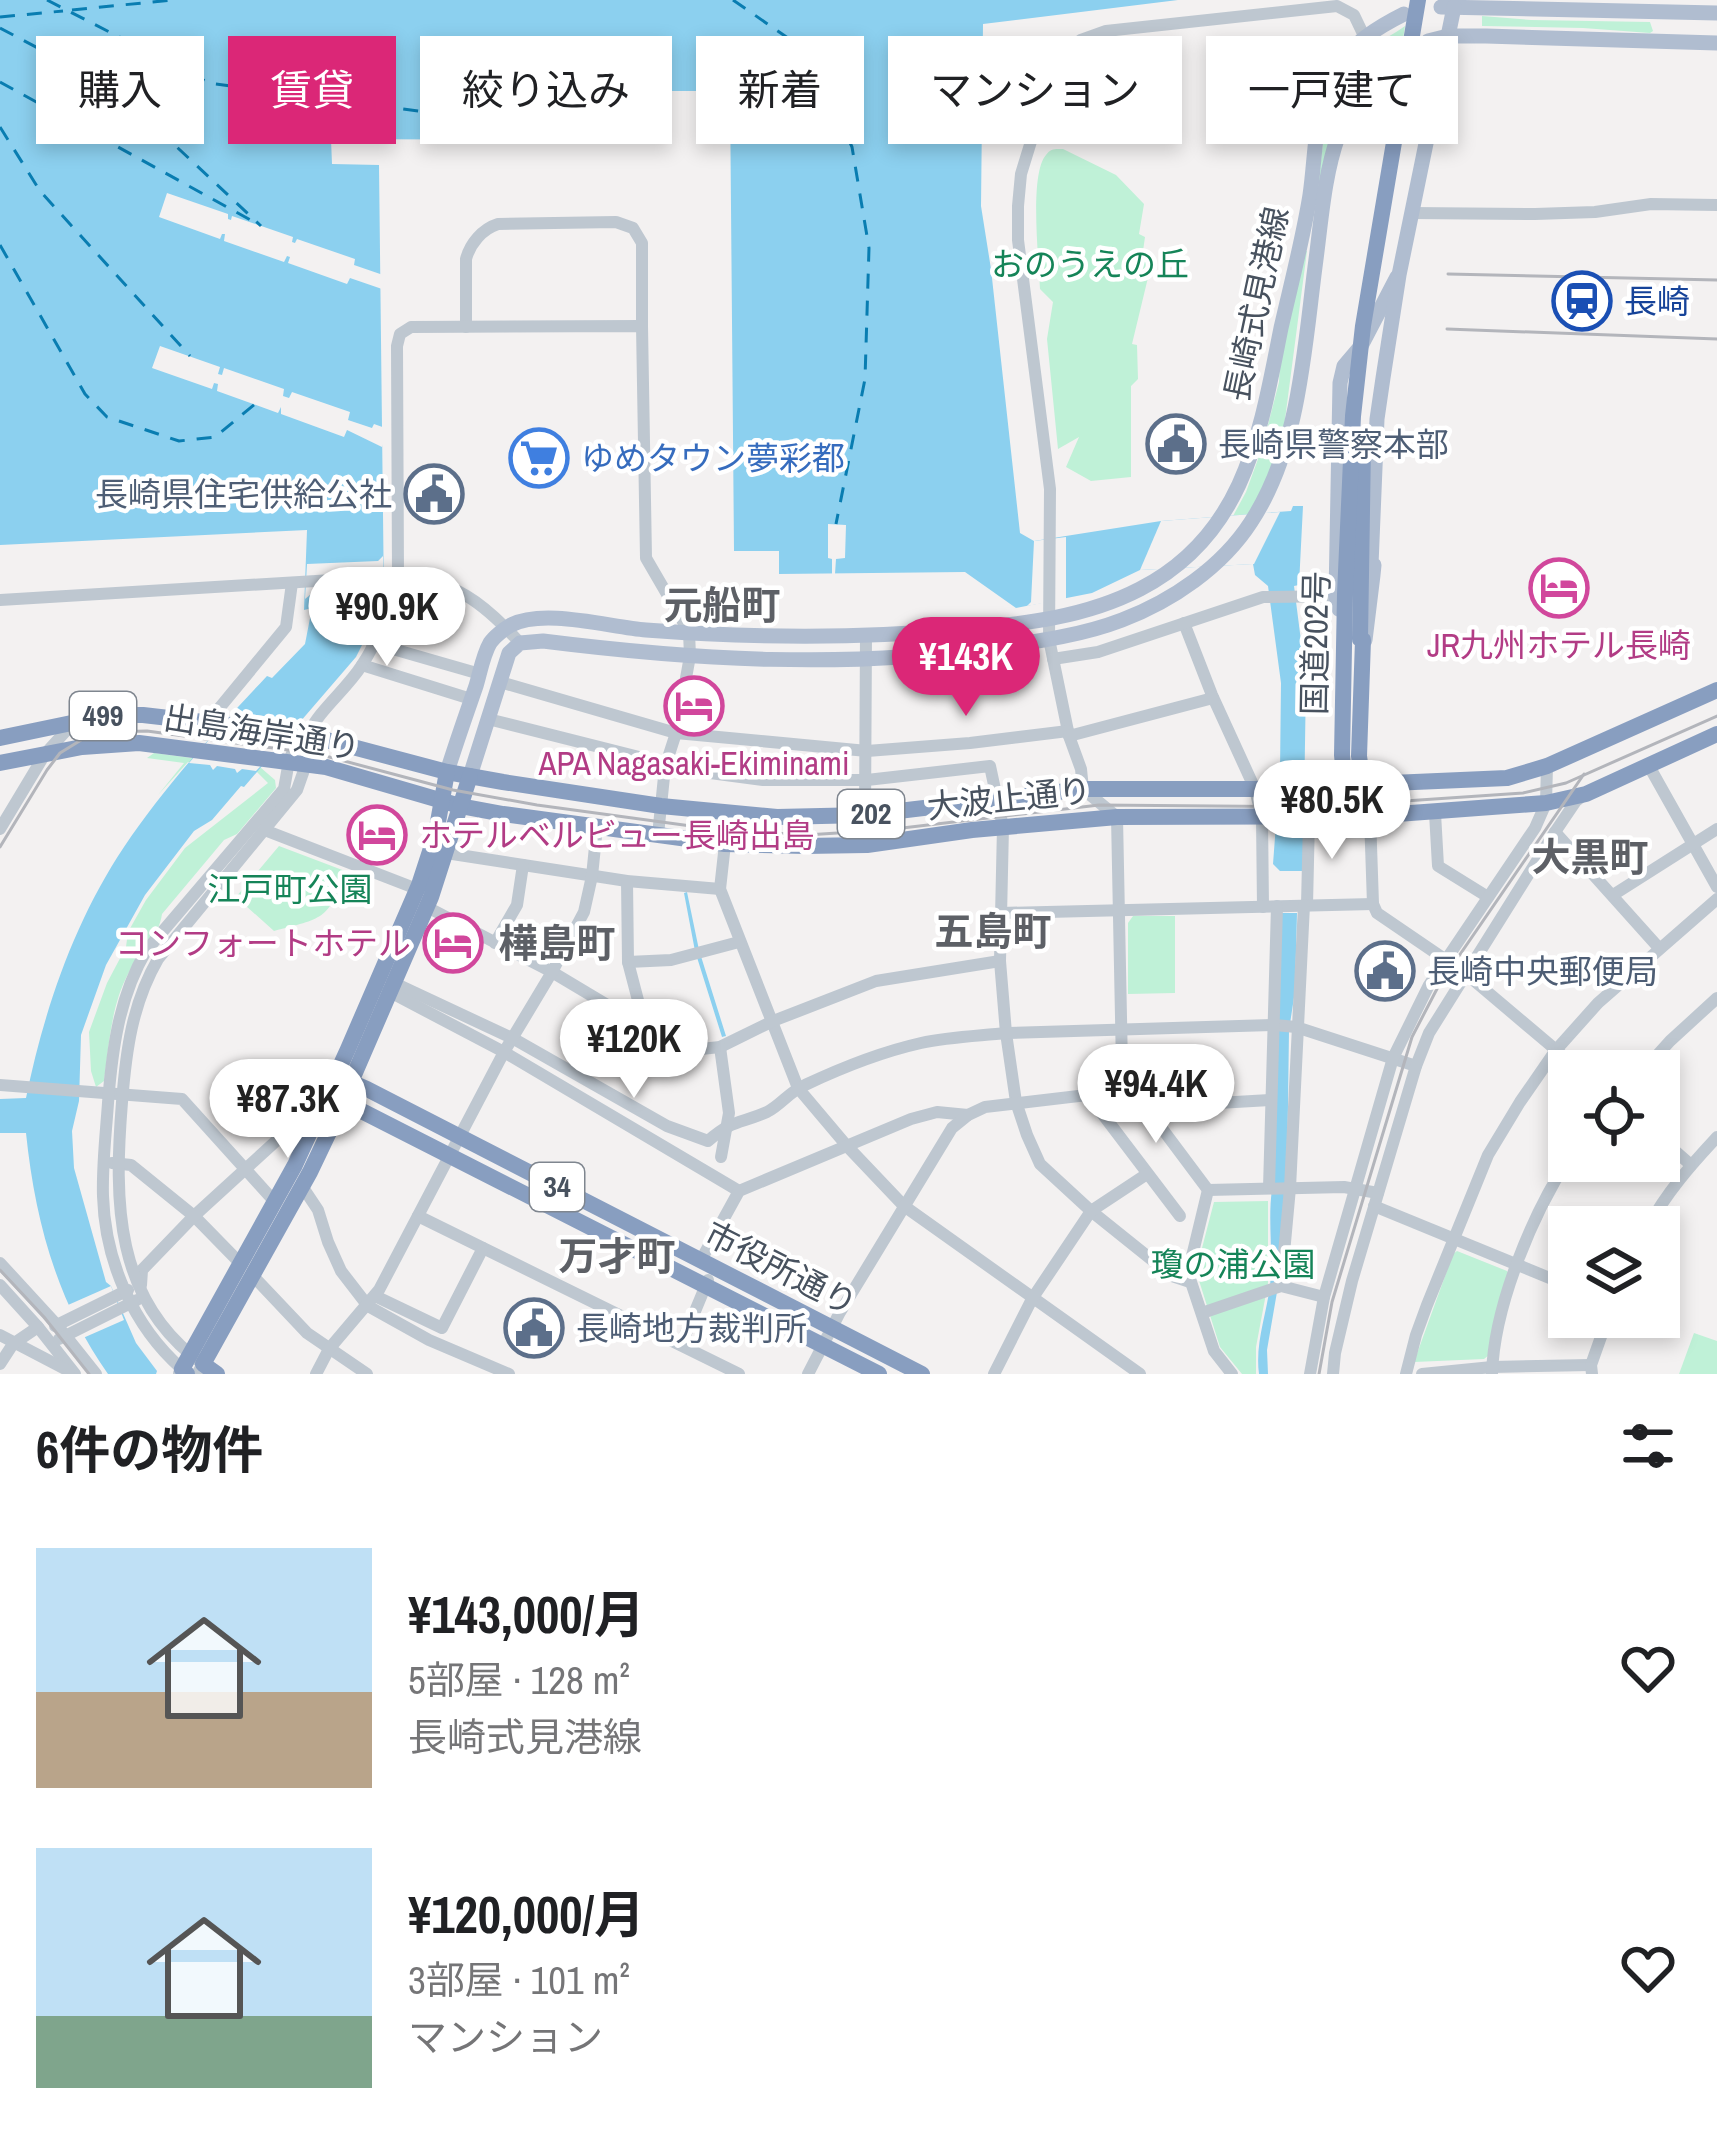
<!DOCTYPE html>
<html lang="ja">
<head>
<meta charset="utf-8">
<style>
	body { margin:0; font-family:"Archivo Narrow","Noto Sans JP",sans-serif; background:#f6f6f6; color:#202124; height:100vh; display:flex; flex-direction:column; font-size:45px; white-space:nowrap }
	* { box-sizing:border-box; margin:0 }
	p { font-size:39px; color:#757577 }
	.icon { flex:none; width:66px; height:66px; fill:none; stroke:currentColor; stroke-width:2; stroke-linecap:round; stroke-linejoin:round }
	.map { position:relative; height:1374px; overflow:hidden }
	.drawer { display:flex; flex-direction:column; background:#fff; flex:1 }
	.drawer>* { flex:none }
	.top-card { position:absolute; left:36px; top:36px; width:1647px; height:108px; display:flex; gap:24px }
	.tools { position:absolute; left:1548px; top:1050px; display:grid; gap:24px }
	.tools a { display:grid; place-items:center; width:132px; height:132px; border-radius:0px; background:#fff; box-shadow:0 6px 18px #0003; font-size:60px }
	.price { position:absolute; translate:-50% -102px; padding:0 27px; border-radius:42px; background:#fff; color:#222; font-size:39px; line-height:78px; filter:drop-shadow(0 3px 6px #0008) }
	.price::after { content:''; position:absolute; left:50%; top:72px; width:36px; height:27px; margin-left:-18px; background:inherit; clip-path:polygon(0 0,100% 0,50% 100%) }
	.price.current { background:#db2777; color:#fff }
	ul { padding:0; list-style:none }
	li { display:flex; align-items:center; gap:36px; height:300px; padding:0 36px }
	li span { display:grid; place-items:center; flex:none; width:336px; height:240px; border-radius:0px; color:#555 }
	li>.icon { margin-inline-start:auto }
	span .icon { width:144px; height:144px; fill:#fffc; stroke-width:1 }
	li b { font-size:51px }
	h2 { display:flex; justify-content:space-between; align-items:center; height:144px; padding:0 36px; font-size:51px }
	.chip { padding:0 42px; border-radius:0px; background:#fff; box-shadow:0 6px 18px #0003; font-size:42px; line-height:108px }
	.chip.current { background:#db2777; color:#fff }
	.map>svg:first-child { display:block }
</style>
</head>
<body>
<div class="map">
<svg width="1717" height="1374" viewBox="0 0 1717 1374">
	<rect width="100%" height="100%" fill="#f3f1f1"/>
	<g fill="#bff1d7">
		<polygon points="1482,16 1531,20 1650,22 1653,31 1650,33 1583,28 1482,26"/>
		<path d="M1405,26L1402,45L1366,72L1334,118L1317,196C1325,139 1321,95 1365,53C1377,42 1393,35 1405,26Z"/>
		<path d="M1063,149L1116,175L1144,204L1139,234L1145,237L1142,258L1152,261L1132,344L1137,345L1138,379L1131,386V477L1091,481L1066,467L1079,437L1058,449L1047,339L1053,302L1040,289C1039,261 1029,174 1046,155C1051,148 1055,149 1063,149Z"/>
		<polygon points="1301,250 1307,251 1284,427 1278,452 1251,515 1233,516 1246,492 1262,448 1279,382 1281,342"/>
		<path d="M154,753L260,767L275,780L276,788L237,834L224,840L162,914C159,937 139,954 128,974C111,1006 109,1045 104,1081L96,1087L91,1071L89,1032L107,983L126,947L128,932L146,900L185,848L268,783L256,771L188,762L158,795L184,763L147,758Z"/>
		<path d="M279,846L345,871C329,921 322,918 274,931L236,897Z"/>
		<polygon points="1133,916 1175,916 1175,993 1128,994 1128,923"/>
		<polygon points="1268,1201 1268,1283 1256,1347 1256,1374 1242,1374 1220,1347 1196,1271 1214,1202"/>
		<polygon points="1457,1251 1507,1271 1510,1276 1489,1355 1484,1359 1414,1362 1453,1254"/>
		<polygon points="1694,1333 1717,1341 1717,1374 1679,1374"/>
	</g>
	<g fill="#8cd0ef">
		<path d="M0,0H1178L983,24L981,206L991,269L1020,533L1034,541L1161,521L1291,511L1293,506H1303L1299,585L1294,586L1306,680L1303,871H1280L1273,864L1280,771L1281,683L1268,586L1255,575L1253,564L1140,570L1092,593L1016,608L965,572L779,574V551H734L730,91H585L539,103V118L541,120L538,121L537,131L542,132L539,140L331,139L332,164L379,165L384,601L356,657L244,787L241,786L212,820L194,831L145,895L106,965L81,1035L79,1101L72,1131L74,1168L106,1282L111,1286L136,1343L157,1371L156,1374H108C57,1302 35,1220 26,1133H0V1099L26,1098C44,1010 74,922 124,847C165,786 217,729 267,676L272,678L305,644L312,608L304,610L307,530L0,545Z"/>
		<polygon points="687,892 699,950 726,1036 722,1037 695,951 684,893"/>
		<path d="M1281,913H1297L1295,991L1289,1030L1287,1178L1277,1292L1267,1350L1268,1374H1259C1255,1344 1266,1316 1270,1286C1274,1250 1266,1214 1274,1178Z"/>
	</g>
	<g fill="#f3f1f1">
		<polygon points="167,193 228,214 228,219 231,220 232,216 293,237 292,242 295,243 297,239 355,259 354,265 386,276 382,289 350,278 347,284 288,263 290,257 287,256 284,262 224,241 225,234 222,234 220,239 159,217"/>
		<polygon points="160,346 220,367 218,374 222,375 224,368 284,389 283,396 289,398 292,392 350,412 348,420 372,428 374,424 388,429 382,447 347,430 344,437 281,414 281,407 278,413 217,391 218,384 214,383 212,389 152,368"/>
		<polygon points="1280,512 1254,564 1140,570 1161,521"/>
		<polygon points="828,524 846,525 845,558 836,559 835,574 832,574 832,559 828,558"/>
		<polygon points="1066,537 1066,599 1027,606 1031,602 1034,541"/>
		<polygon points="383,556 384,598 381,594 373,591 310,595 305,599 307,564 378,561"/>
		<polygon points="233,712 303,721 256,771 242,769 237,773 235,769 217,766 213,770 210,765 189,763"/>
		<polygon points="1306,767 1305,833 1274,834 1280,771"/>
		<polygon points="111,1286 124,1320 83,1338 68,1305"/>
	</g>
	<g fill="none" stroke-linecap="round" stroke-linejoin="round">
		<g stroke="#097db1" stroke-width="3" stroke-dasharray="15 12" stroke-linecap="butt">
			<polyline points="47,0 209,83 538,127"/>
			<polyline points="733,0 808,52 852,147 869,248 865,379 836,524"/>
			<polyline points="72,10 172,0"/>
			<polyline points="0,17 63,11"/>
			<polyline points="0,28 115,89 261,226"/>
			<polyline points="0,82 256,223"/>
			<polyline points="0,127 40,191 190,356"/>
			<polyline points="0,245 85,394 107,417 179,441 215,437 255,404"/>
		</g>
		<g stroke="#bec7d0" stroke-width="12">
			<polyline points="1365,38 1354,15 1337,6 1106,31 1081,40 1068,49 1053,70 1021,174 1018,206 1018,240 1050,489 1049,639 1069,736 1081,769 1083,789 1117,817 1122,1067 1128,1083 1208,1190 1344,1187 1378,1193"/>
			<polyline points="1411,213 1535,214 1595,212 1651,204 1717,205"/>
			<path d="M466,327V259C470,244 482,229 498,224L616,222L633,228L642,243V326"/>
			<path d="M0,600L398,576C453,579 484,603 520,643"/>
			<polyline points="1184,623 1212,695 1255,789 1262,818 1263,907"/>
			<polyline points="372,643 480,674"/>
			<polyline points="1053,659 1098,652 1263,597 1340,596"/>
			<polyline points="362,665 471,699"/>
			<polyline points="500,682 676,733 867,751 970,743 1068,731"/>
			<polyline points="488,719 655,761 665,767 763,780 867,780 990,766 1003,827 1000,961 1006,1033 1016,1102 1027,1135 1040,1164 1091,1211 1172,1276 1190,1282"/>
			<polyline points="207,723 286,627 292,583"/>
			<path d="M308,734C321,708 346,690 362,665C379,639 391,606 398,576L397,346L400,334L411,327L642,326L646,558L689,632L690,656L676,733L665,767L658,835"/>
			<polyline points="1069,736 1213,698"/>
			<polyline points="1649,766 1717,887"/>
			<polyline points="1435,813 1438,866 1488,897"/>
			<polyline points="865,815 866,636"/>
			<polyline points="1370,816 1373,904 1377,913 1465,973 1581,1071"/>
			<polyline points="0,829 45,754 74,722"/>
			<polyline points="267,831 417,889"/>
			<polyline points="1555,832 1659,948"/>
			<polyline points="725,844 720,889 798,1088 847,1146 904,1206 1140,1374"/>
			<polyline points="446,853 627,881 720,889"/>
			<polyline points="627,881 628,962 645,1027 653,1037 669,1046 701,1049 720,1047 773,1021 876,981 1000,961"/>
			<polyline points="1613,895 1717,829"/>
			<polyline points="1307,905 1309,818"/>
			<polyline points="427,907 552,972 644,1027"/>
			<polyline points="1001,913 1373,904"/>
			<polyline points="495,943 517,905 523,865"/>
			<polyline points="628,962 671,960 739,942"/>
			<path d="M392,982L514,1039L667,1126L708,1141C733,1119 740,1124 767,1112C781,1105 790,1091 805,1085C841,1068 881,1052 921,1043C949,1037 978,1036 1006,1033L1275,1025L1296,1027L1416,1066"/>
			<polyline points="388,991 504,1052 739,1191"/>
			<polyline points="720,1047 729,1113 721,1157"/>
			<polyline points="1643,1071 1670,1041 1717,998"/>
			<polyline points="0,1085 182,1099 274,1201"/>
			<polyline points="1094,1094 1098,1108 1180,1216"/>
			<polyline points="1149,1107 1270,1100"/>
			<polyline points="1659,1137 1691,1165"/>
			<polyline points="112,1163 131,1165 194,1216 240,1263"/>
			<polyline points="302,1186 318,1210 328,1242 341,1271 368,1306 429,1340 509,1374"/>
			<polyline points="1269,1188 1277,906"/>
			<polyline points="1208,1190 1188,1273 1214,1351 1232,1374"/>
			<polyline points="1374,1206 1569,1286"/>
			<polyline points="418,1216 739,1374"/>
			<path d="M1648,1227C1666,1193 1691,1165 1717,1137"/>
			<polyline points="701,1260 739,1191 911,1119 937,1112 968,1115"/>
			<polyline points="0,1263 57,1325 96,1374"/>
			<polyline points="252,1275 307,1333 367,1374"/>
			<polyline points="0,1285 38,1327 75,1374"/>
			<polyline points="141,1285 142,1270 194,1216 310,1110 320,1112"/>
			<polyline points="1281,1286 1290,1188 1304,905"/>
			<polyline points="375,1296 442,1328 483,1248"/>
			<polyline points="1202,1313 1281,1286 1324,1297"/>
			<polyline points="55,1326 128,1290"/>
			<polyline points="0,1335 69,1371"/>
			<polyline points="59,1339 137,1300"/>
			<polyline points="681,1345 708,1280"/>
			<polyline points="0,1364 13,1344 38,1327"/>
			<path d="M179,1373L182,1369C133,1326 105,1261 103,1196C102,1165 106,1133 108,1103C112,1050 119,997 146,951L284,789L289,761L300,733"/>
			<path d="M197,1374L203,1364C114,1301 114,1201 122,1102C126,1051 132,1004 158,959L297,790L316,736"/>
			<polyline points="316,1374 329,1349 379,1290 504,1052 552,972 584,912 592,876 597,827"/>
			<polyline points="808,1374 839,1314 952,1128 968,1115 985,1107 1104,1093 1128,1083"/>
			<polyline points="994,1374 1032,1299 1091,1211 1147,1174"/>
			<polyline points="1310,1374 1324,1297 1393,1058 1429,985 1535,828 1546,803 1547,766"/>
			<polyline points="1333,1374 1335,1353 1352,1281 1416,1066 1429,1033 1555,832 1576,801 1585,794"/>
			<polyline points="1406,1374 1416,1335 1427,1305 1488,1155 1520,1102 1556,1050 1598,1003 1717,899"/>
			<polyline points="1422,1374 1492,1367 1591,1365"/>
			<path d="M1492,1374C1494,1306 1532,1215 1569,1158"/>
			<polyline points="1592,1374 1591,1365 1608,1317"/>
		</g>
		<g stroke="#b0bdd0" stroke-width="15">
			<polyline points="1441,7 1717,13"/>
			<polyline points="1428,41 1448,36 1486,36 1717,43"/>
			<polyline points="1343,609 1339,609 1336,596 1340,383 1344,366 1361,346 1397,277"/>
			<polyline points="1365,640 1373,575 1374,565 1371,565 1377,419 1383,378 1399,275 1454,7"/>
			<path d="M447,772C456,743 466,715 476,686C480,673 483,655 490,643C494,637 504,629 511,625C544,608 609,627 646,630C752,638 858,639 964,629C1025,624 1086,617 1140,589C1245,535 1260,433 1281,328C1291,284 1303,239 1310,195C1316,154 1314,107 1335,71C1350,44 1378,27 1404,14"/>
			<path d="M470,776L509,653L520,643L543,641C694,660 847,669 998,647C1040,641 1083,635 1122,620C1172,601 1222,567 1251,522C1299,449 1304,352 1315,267C1326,186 1326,106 1399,55"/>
		</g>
		<g stroke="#889ec0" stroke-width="16">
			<polyline points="1363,446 1360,639 1363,640 1359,756 1364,792"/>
			<polyline points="0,738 110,715 143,715 300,733 447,772 503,782 661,806 777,817 865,815 1083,789 1255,789 1507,778 1547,766 1717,690"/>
			<polyline points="0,763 82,747 139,743 326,767 460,806 503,814 725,844 805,846 867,845 972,830 1117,817 1370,816 1546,803 1586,794 1717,734"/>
			<polyline points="1370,816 1345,786 1342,755 1345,594 1353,416 1363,326 1418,0"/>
			<polyline points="340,1083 351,1082 367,1089 922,1374"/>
			<polyline points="339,1095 342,1101 879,1374"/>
			<polyline points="187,1374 182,1369 295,1165 348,1049 419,885 436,833 447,772"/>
			<polyline points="217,1374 203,1364 310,1172 331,1128 431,897 470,776"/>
		</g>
		<g stroke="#b3b5bb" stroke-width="3">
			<polyline points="0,847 47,770 60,753 86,737 110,732 147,731 318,754 453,790 537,805 713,829 806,835 885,830 1099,805 1316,807 1523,793 1566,783 1717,716"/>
			<polyline points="0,1270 44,1317 89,1374"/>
			<polyline points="1319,1374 1332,1302 1412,1037 1439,985 1584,774"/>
		</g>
		<g stroke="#b3b5bb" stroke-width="3">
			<polyline points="1448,274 1717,280"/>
			<polyline points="1447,329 1717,339"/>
		</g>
	</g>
	<defs>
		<g id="station-ring" transform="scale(3)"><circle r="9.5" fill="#fff" stroke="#1a4fb4" stroke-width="1.5"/><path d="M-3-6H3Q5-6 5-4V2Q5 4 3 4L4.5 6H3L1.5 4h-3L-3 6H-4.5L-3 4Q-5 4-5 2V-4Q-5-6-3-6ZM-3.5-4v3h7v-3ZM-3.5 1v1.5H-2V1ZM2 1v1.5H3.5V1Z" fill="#1a4fb4"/></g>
		<g id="civic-ring" transform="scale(3)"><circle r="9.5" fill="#fff" stroke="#5c6f8a" stroke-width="1.5"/><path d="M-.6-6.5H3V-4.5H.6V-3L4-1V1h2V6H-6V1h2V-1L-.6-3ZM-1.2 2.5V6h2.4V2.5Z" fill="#5c6f8a"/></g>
		<g id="supermarket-ring" transform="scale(3)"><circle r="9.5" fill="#fff" stroke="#3f7fe0" stroke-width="1.5"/><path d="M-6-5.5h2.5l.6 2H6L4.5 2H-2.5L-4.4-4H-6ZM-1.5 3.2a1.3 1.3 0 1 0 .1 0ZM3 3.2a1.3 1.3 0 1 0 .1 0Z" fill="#3f7fe0"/></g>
		<g id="hotel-ring" transform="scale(3)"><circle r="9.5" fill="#fff" stroke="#d1479c" stroke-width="1.5"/><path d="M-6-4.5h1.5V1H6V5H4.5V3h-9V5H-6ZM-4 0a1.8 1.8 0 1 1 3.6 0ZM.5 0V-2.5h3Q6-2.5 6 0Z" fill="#d1479c"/></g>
	</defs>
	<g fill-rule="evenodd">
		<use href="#station-ring" x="1582" y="301"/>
		<use href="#civic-ring" x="1176" y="444"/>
		<use href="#supermarket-ring" x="539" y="458"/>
		<use href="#civic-ring" x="434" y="494"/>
		<use href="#hotel-ring" x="1559" y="588"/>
		<use href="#hotel-ring" x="694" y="706"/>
		<use href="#hotel-ring" x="377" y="835"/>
		<use href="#hotel-ring" x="453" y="943"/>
		<use href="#civic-ring" x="1385" y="971"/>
		<use href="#civic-ring" x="534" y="1328"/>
	</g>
	<g text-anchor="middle" stroke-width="9" stroke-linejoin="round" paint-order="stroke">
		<g fill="#fff" stroke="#7f868f" stroke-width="3">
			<rect x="70" y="692" width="66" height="48" rx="9"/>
			<rect x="838" y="790" width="66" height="48" rx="9"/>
			<rect x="530" y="1163" width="54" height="48" rx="9"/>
		</g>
		<g font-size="30" font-weight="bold" fill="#48525f">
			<text x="103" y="726">499</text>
			<text x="871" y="824">202</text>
			<text x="557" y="1197">34</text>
		</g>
		<g font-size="33" fill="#158458" stroke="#fff">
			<text x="1090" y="276">おのうえの丘</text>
			<text x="290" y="901">江戸町公園</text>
			<text x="1233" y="1276">瓊の浦公園</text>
		</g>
		<g font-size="33" fill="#164399" stroke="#fff" text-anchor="start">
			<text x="1624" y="313">長崎</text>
		</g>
		<g font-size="33" fill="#48525f" stroke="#fff">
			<text transform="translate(1256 304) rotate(-78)" y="12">長崎式見港線</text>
			<text transform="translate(1315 643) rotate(-89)" y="12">国道202号</text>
			<text transform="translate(262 732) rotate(9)" y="12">出島海岸通り</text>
			<text transform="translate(1009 798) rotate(-6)" y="12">大波止通り</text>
			<text transform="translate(781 1268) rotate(27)" y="12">市役所通り</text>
		</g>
		<g font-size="33" fill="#4e5e75" stroke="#fff" text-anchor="start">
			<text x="1218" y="456">長崎県警察本部</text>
			<text x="392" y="506" text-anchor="end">長崎県住宅供給公社</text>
			<text x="1427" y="983">長崎中央郵便局</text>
			<text x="576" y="1340">長崎地方裁判所</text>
		</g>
		<g font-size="33" fill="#366cbe" stroke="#fff" text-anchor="start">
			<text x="581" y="470">ゆめタウン夢彩都</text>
		</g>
		<g font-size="33" fill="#b23c85" stroke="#fff">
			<text x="1559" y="657">JR九州ホテル長崎</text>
			<text x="694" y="775">APA Nagasaki-Ekiminami</text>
			<text x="419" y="847" text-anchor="start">ホテルベルビュー長崎出島</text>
			<text x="411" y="955" text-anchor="end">コンフォートホテル</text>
		</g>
		<g font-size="39" font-weight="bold" fill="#5d6066" stroke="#fff">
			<text x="722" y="619">元船町</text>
			<text x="1590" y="871">大黒町</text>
			<text x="993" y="945">五島町</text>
			<text x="557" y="957">樺島町</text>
			<text x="617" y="1270">万才町</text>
		</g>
	</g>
</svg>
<div class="tools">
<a><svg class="icon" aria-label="locate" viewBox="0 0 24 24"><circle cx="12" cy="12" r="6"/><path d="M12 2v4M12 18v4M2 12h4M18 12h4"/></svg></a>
<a><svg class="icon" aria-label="layers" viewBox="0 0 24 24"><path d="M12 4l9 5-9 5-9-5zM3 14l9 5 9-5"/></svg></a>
</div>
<b class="price" style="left:387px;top:669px">¥90.9K</b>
<b class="price current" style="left:966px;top:719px">¥143K</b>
<b class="price" style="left:1332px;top:862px">¥80.5K</b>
<b class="price" style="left:634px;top:1101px">¥120K</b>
<b class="price" style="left:1156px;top:1146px">¥94.4K</b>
<b class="price" style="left:288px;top:1161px">¥87.3K</b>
<div class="top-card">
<a class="chip">購入</a>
<a class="chip current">賃貸</a>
<a class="chip">絞り込み</a>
<a class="chip">新着</a>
<a class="chip">マンション</a>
<a class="chip">一戸建て</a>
</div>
</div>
<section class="drawer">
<h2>6件の物件<svg class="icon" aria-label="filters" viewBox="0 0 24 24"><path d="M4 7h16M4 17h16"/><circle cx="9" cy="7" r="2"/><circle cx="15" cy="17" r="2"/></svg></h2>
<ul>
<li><span style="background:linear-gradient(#bfe0f5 60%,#b9a48a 0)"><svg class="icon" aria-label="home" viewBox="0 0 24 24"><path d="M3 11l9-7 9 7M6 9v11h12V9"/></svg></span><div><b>¥143,000/月</b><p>5部屋 · 128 m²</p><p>長崎式見港線</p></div><svg class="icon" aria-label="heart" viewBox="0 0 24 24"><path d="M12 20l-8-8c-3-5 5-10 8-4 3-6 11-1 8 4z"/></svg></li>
<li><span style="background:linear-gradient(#bfe0f5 70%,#7fa58c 0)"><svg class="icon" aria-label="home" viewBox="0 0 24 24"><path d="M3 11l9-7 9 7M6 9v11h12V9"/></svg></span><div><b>¥120,000/月</b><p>3部屋 · 101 m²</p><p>マンション</p></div><svg class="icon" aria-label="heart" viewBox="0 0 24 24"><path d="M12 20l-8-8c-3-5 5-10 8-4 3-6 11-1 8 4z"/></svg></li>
</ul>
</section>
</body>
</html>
